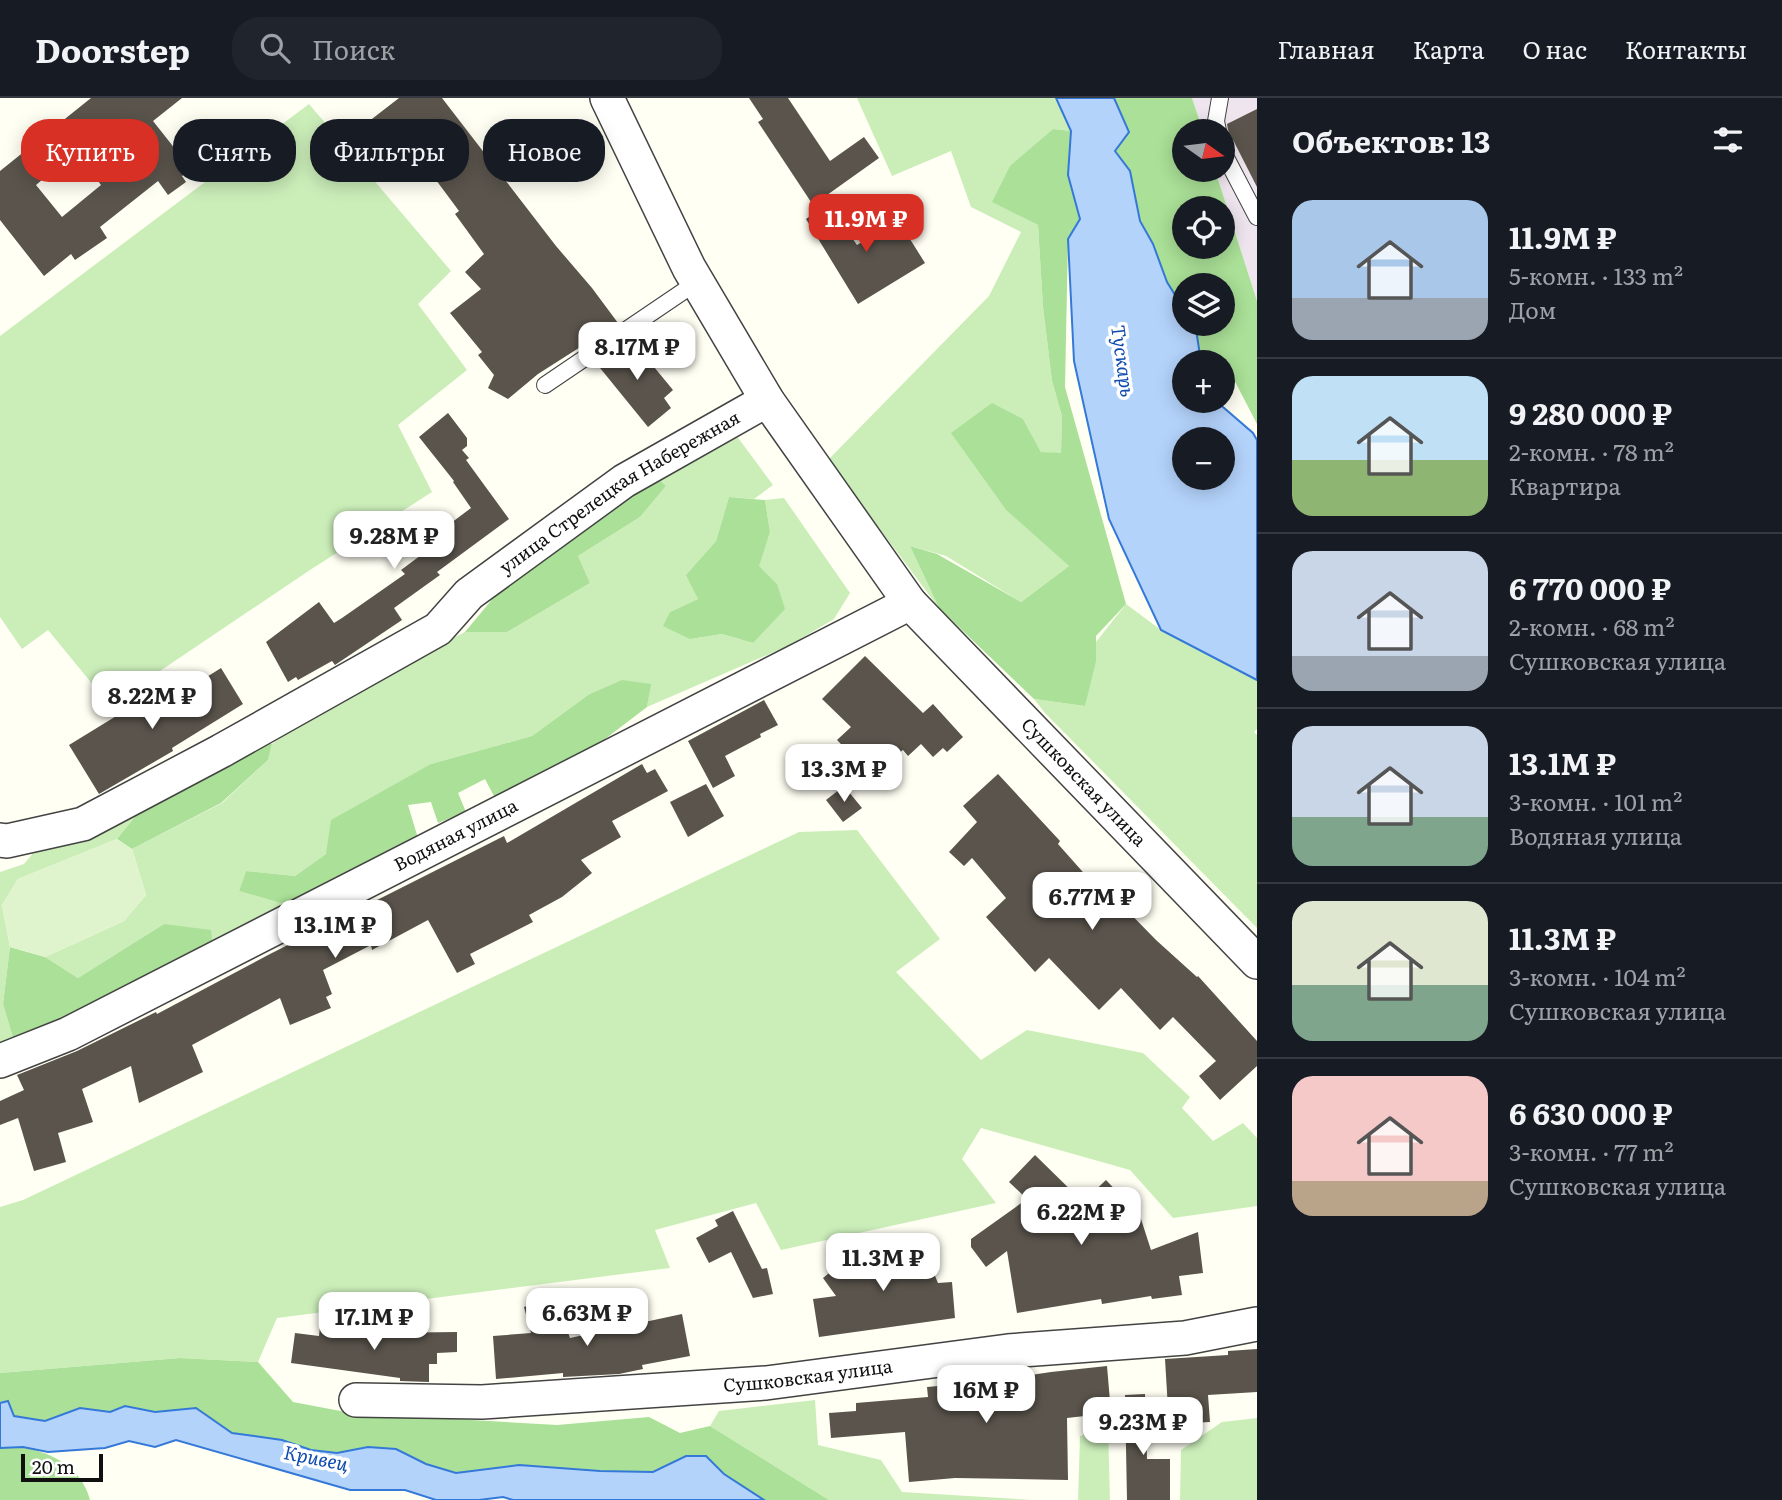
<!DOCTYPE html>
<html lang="ru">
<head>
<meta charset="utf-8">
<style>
	body { margin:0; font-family:Literata,serif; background:#20242c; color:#f1f3f6; height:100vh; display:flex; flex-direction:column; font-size:26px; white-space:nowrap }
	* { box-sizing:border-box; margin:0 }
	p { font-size:23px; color:#9ea1a6 }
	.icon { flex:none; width:38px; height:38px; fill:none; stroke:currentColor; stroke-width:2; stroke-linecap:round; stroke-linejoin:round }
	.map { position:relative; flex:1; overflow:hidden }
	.sheet { display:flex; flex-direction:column; background:#171b24; width:525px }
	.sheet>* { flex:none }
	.top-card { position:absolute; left:21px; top:21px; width:665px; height:63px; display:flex; gap:14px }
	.needle { width:46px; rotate:104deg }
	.tools { position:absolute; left:1172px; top:21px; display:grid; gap:14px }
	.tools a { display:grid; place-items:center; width:63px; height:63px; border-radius:50%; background:#171b24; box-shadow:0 4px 18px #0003; font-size:35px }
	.scale { position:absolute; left:21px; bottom:18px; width:82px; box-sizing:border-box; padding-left:7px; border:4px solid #101010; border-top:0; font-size:19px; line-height:24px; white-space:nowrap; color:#101010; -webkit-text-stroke:5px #fff; paint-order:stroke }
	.price { position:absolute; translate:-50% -60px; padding:0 16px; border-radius:14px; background:#fff; color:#222; font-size:23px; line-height:46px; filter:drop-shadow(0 2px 4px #0008) }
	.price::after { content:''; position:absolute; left:50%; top:42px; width:21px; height:16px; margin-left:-10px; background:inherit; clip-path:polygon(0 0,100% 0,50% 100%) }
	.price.current { background:#d93025; color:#fff }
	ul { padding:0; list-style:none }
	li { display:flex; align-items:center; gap:21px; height:175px; padding:0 35px }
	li+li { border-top:2px solid #363941 }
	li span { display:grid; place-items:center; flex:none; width:196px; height:140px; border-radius:21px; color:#555 }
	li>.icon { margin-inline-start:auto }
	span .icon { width:84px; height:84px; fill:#fffc; stroke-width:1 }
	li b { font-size:30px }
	h2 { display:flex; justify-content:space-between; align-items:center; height:84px; padding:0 35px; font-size:30px }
	.chip { padding:0 24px; border-radius:28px; background:#171b24; box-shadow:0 4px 18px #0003; font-size:24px; line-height:63px }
	.chip.current { background:#d93025; color:#fff }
	header { display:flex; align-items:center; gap:42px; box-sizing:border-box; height:98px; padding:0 35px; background:#171b24; border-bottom:2px solid #363941 }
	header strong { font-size:33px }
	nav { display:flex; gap:38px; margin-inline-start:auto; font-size:24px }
	.search { width:490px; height:63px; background:#20242c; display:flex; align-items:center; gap:18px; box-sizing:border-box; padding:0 24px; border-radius:28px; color:#9ea1a6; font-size:26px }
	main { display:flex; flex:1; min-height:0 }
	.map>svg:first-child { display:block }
</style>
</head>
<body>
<header>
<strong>Doorstep</strong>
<div class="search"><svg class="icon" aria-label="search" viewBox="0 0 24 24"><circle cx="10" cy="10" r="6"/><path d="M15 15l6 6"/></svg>Поиск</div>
<nav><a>Главная</a><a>Карта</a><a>О нас</a><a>Контакты</a></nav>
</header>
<main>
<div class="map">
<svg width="1257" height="1402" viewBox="0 0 1257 1402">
	<rect width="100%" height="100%" fill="#fffff4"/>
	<polygon fill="#efe5ee" points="1192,0 1257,0 1257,203 1215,72 1223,72 1223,33 1203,33"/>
	<g fill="#cbeeb9">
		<polygon points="857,0 1056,0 1071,33 1053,31 1011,68 993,104 1038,127 1043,209 1052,283 1062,318 1061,356 1041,354 1023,321 1007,413 1069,468 1021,504 946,458 910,448 939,510 828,362 989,198 1021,134 971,109 951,53 892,78"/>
		<polygon points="309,6 451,173 418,206 467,272 398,327 432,394 310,472 160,573 103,599 48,532 22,551 0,519 0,238"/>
		<polygon points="736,337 773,387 754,401 729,399 716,443 687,476 698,501 670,514 690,541 722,536 753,545 777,487 758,468 770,434 765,402 784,400 850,495 834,521 790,547 647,609 650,586 588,597 532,638 431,666 326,756 295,778 246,773 239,793 284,806 213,852 164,826 78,880 45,859 124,823 146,797 132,751 222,705 268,662 272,646 322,607 465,534 507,534 590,485 578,458 640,419 666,388 658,380"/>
		<polygon points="1126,506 1161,532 1257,582 1257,631 1254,634 1257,637 1257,830 1045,615 1034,601 1085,608 1096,544"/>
		<polygon points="142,710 117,741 18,781 2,807 10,849 3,906 15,946 0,946 0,774 24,766 34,754"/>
		<polygon points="857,732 940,841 896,874 981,962 1027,932 1143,955 1190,999 1182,1010 1213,1043 1243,1025 1257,1040 1257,1108 1173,1120 1130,1072 981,1030 962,1061 996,1105 781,1152 756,1105 655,1132 670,1170 277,1220 258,1264 180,1260 0,1275 0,1109 23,1102 799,734"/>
		<polygon points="815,1302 818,1347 881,1362 902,1394 1033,1402 829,1402 710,1328 719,1313"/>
		<polygon points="1257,1320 1257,1402 1180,1402 1181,1352 1222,1324"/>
		<polygon points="1108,1330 1110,1402 1078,1402 1080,1338"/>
	</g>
	<g fill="#aae097" fill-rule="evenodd">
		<path d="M1114,0H1192L1203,33H1185V72H1215L1257,203V326L1227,268L1223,272V264H1201L1196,231L1193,226H1223V187H1185V213L1167,184L1153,146L1140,123L1130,73L1115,53ZM1185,110H1223V149H1185Z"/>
		<polygon points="1053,31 1071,33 1068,77 1080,121 1068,141 1065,289 1126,506 1096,538 1096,563 1085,608 1034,601 939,510 910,448 937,456 1021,504 1069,468 1007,413 951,335 992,305 1023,321 1041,354 1061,355 1062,318 1052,283 1043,209 1038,127 992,104 1010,68"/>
		<polygon points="658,380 666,388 640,419 578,458 590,485 507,534 465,534 504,487 596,414"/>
		<polygon points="729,399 765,402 770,434 759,468 777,486 785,511 753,545 722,536 690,541 663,528 670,514 698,501 686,477 716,443"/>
		<polygon points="622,582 651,586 647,609 592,651 495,700 485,681 458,695 466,714 438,725 431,704 408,707 420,747 351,780 284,806 239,793 246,773 295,778 326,756 331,722 431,666 532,638 588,597"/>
		<polygon points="259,642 272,646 268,662 221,705 132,751 117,741 142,710"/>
		<polygon points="164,826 211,832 213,852 15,946 3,906 10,849 45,859 78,880"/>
		<polygon points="180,1260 258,1264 293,1304 351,1315 557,1327 649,1319 680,1335 710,1328 829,1402 764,1402 724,1376 706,1358 686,1358 653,1374 600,1373 519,1367 456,1375 426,1366 396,1351 368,1349 337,1355 311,1352 282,1342 232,1335 196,1310 155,1314 125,1308 110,1314 80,1310 45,1323 14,1318 8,1303 0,1305 0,1275"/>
		<path d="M23,1349C54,1356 81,1369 90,1402H0V1350Z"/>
	</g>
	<polygon fill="#dff4cc" points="117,741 132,751 146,797 124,823 45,859 10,849 2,807 18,781"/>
	<g fill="#b4d3fb" stroke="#3579d8" stroke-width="2" fill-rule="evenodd">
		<path d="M1056,0H1114L1129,34L1115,53L1130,73L1140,123L1153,146L1167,184L1185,213V226H1193L1196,231L1201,264H1185V303H1216L1253,335L1257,342V582L1161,532L1109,421L1074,263L1068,141L1080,121L1068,77L1071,33ZM1185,341H1223V380H1185Z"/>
		<polygon points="8,1303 14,1318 45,1323 80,1310 110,1314 125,1308 155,1314 196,1310 232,1335 282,1342 311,1352 337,1355 368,1349 396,1351 426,1366 456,1375 519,1367 600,1373 653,1374 686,1358 706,1358 724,1376 764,1402 513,1402 503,1399 479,1402 436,1402 405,1392 350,1392 176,1342 155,1349 129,1343 105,1350 48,1354 23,1349 0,1350 0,1305"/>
	</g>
	<g fill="#5a544c" fill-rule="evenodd">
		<path d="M91,0H182L153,23L191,71L182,78L186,84L168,97L158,83L100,129L107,140L75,162L71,156L44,178L0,122V73ZM76,53L101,87L62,119L36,87Z"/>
		<polygon points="399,0 442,0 556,148 592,190 618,225 538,276 508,301 488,290 494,277 478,257 482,254 450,215 481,191 465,174 484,156 455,116 459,113 419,59 405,71 368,24"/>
		<polygon points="749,0 788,0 830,63 864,39 879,60 813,107 758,24 763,21"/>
		<polygon points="1257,11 1257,89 1228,32 1227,26"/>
		<polygon points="828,106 857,147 898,122 925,165 858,206 806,121"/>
		<polygon points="631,241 673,292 664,300 671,310 648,329 596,265"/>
		<polygon points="448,315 467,340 467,348 462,352 469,360 466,362 509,421 437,474 440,477 394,510 402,522 335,567 332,563 298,582 296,579 288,584 266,544 319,504 334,525 342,520 405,476 401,472 440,443 435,437 471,410 453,384 454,383 419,339"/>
		<polygon points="865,558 923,615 933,606 963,639 947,654 943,650 933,659 921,646 908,658 903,652 869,675 837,642 851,629 822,601"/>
		<polygon points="221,570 243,606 172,650 173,653 99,696 69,647 149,598 156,611"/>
		<polygon points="764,602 778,627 760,636 761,639 725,658 735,678 713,690 688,643"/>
		<polygon points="642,666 647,675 655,671 668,693 612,723 621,739 581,762 592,775 562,799 529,817 533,824 470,856 475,866 457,875 428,822 372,852 371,847 323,872 332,896 326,899 331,910 290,927 280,900 192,947 203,974 139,1005 131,968 82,991 93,1024 58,1035 66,1064 34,1073 18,1020 0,1027 0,1003 24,992 17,977 77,953 156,914 157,916 270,856 504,738 507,745"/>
		<polygon points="998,676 1060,743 1058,746 1105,799 1110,795 1156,842 1197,879 1198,878 1257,943 1257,968 1220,1002 1199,978 1216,963 1173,919 1160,932 1121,890 1099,912 1049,860 1035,874 986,819 1006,800 972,760 964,768 949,754 977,724 963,708"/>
		<polygon points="706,686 724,718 688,739 670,704"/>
		<polygon points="844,688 862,710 843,724 826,702"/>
		<polygon points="1035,1057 1083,1104 1106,1082 1140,1118 1151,1152 1198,1134 1203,1175 1179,1178 1182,1197 1152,1201 1151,1198 1102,1206 1101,1201 1017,1215 1007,1153 986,1169 971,1149 971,1141 1027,1101 1009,1084"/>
		<polygon points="733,1113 762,1171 767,1170 773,1196 753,1200 731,1154 709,1165 696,1140 718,1128 715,1122"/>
		<polygon points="920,1142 938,1185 952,1184 955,1220 819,1239 813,1201 836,1198 823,1180 866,1145 878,1160"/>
		<polygon points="546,1202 553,1228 565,1226 570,1240 682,1216 690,1258 642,1267 643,1271 619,1276 563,1279 563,1275 496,1281 493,1238 531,1235 524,1209"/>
		<polygon points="320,1229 379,1237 379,1235 457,1234 457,1254 437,1255 437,1266 429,1266 429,1284 400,1283 400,1280 291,1265 295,1235 319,1238"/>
		<polygon points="1257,1251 1257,1294 1208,1297 1210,1324 1189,1325 1188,1310 1168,1311 1165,1261 1228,1257 1228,1253"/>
		<polygon points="1107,1268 1111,1315 1067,1320 1068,1382 955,1380 909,1384 905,1334 831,1340 829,1315 856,1313 856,1305 928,1299 927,1289 984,1284 1051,1274"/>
		<polygon points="1145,1296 1147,1361 1170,1361 1170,1402 1127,1402 1125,1297"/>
	</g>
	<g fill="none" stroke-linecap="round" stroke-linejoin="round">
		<g stroke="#434343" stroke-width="18">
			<g id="lane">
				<polyline points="1218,33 1216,23 1220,0"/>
				<polyline points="1223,54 1257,119"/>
				<polyline points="545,287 697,184"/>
			</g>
		</g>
		<g stroke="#434343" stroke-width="36">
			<g id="street">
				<path id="s1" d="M607,0L689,170L767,302L910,505L1257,864"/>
				<path id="s2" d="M0,742L7,743L83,726L221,653L438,531L469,496L624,383L767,302"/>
				<path id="s3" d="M0,963L68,936L910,505"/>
				<path id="s4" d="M356,1302L482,1304L766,1285L1008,1253L1185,1240L1257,1226"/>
			</g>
		</g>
		<use href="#lane" stroke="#fff" stroke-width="16"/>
		<use href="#street" stroke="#fff" stroke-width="33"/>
	</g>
	<g text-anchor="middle" stroke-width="7" stroke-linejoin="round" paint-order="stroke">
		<g font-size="18" fill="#101010" stroke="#fff">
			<text dy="6" stroke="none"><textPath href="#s2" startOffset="719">улица Стрелецкая Набережная</textPath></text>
			<text dy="6" stroke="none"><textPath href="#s1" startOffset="840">Сушковская улица</textPath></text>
			<text dy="6" stroke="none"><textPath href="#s3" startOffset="509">Водяная улица</textPath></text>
			<text dy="6" stroke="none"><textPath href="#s4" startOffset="453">Сушковская улица</textPath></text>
		</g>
		<g font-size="19" font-style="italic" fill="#0e4bae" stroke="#fff">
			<text transform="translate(1123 263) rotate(82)" y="7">Тускарь</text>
			<text transform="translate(316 1360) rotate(11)" y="7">Кривец</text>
		</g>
	</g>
</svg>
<div class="tools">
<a><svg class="needle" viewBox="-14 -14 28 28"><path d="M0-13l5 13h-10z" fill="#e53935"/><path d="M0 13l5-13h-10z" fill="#9ea1a6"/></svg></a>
<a><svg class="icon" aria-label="locate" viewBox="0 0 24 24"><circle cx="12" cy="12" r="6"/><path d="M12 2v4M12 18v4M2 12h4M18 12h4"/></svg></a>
<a><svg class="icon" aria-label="layers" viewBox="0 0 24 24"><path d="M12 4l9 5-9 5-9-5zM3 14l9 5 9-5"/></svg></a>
<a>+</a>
<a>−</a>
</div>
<div class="scale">20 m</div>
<b class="price current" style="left:866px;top:156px">11.9M ₽</b>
<b class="price" style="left:637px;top:284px">8.17M ₽</b>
<b class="price" style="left:394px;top:473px">9.28M ₽</b>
<b class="price" style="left:152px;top:633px">8.22M ₽</b>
<b class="price" style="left:844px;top:706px">13.3M ₽</b>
<b class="price" style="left:1092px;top:834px">6.77M ₽</b>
<b class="price" style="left:335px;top:862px">13.1M ₽</b>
<b class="price" style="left:1081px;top:1149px">6.22M ₽</b>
<b class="price" style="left:883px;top:1195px">11.3M ₽</b>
<b class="price" style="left:587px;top:1250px">6.63M ₽</b>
<b class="price" style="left:374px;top:1254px">17.1M ₽</b>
<b class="price" style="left:986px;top:1327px">16M ₽</b>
<b class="price" style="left:1143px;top:1359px">9.23M ₽</b>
<div class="top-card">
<a class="chip current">Купить</a>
<a class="chip">Снять</a>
<a class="chip">Фильтры</a>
<a class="chip">Новое</a>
</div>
</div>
<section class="sheet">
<h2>Объектов: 13<svg class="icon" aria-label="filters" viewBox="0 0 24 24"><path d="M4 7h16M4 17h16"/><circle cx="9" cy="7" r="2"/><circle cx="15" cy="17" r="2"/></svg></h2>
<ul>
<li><span style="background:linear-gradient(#a9c7e8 70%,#9aa5b1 0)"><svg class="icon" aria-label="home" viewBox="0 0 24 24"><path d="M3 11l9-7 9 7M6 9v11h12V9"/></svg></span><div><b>11.9M ₽</b><p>5-комн. · 133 m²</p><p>Дом</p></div></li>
<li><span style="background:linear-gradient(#bfe0f5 60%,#8fb573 0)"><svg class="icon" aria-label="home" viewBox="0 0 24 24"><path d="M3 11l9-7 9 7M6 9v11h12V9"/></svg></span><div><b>9 280 000 ₽</b><p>2-комн. · 78 m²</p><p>Квартира</p></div></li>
<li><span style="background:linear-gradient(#c9d6e8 75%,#9aa5b1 0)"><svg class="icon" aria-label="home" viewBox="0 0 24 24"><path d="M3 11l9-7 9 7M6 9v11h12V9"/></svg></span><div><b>6 770 000 ₽</b><p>2-комн. · 68 m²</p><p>Сушковская улица</p></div></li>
<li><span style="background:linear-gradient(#c9d6e8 65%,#7fa58c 0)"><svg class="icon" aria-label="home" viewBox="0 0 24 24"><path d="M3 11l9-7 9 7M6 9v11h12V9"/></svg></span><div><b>13.1M ₽</b><p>3-комн. · 101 m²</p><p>Водяная улица</p></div></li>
<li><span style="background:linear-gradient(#dfe7d0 60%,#7fa58c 0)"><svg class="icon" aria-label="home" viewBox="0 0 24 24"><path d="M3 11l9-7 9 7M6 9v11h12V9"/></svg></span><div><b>11.3M ₽</b><p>3-комн. · 104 m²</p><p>Сушковская улица</p></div></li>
<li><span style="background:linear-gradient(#f6c9c9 75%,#b9a48a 0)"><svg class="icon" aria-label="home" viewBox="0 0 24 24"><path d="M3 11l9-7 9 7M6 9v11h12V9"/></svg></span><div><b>6 630 000 ₽</b><p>3-комн. · 77 m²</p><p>Сушковская улица</p></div></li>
</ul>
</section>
</main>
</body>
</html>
